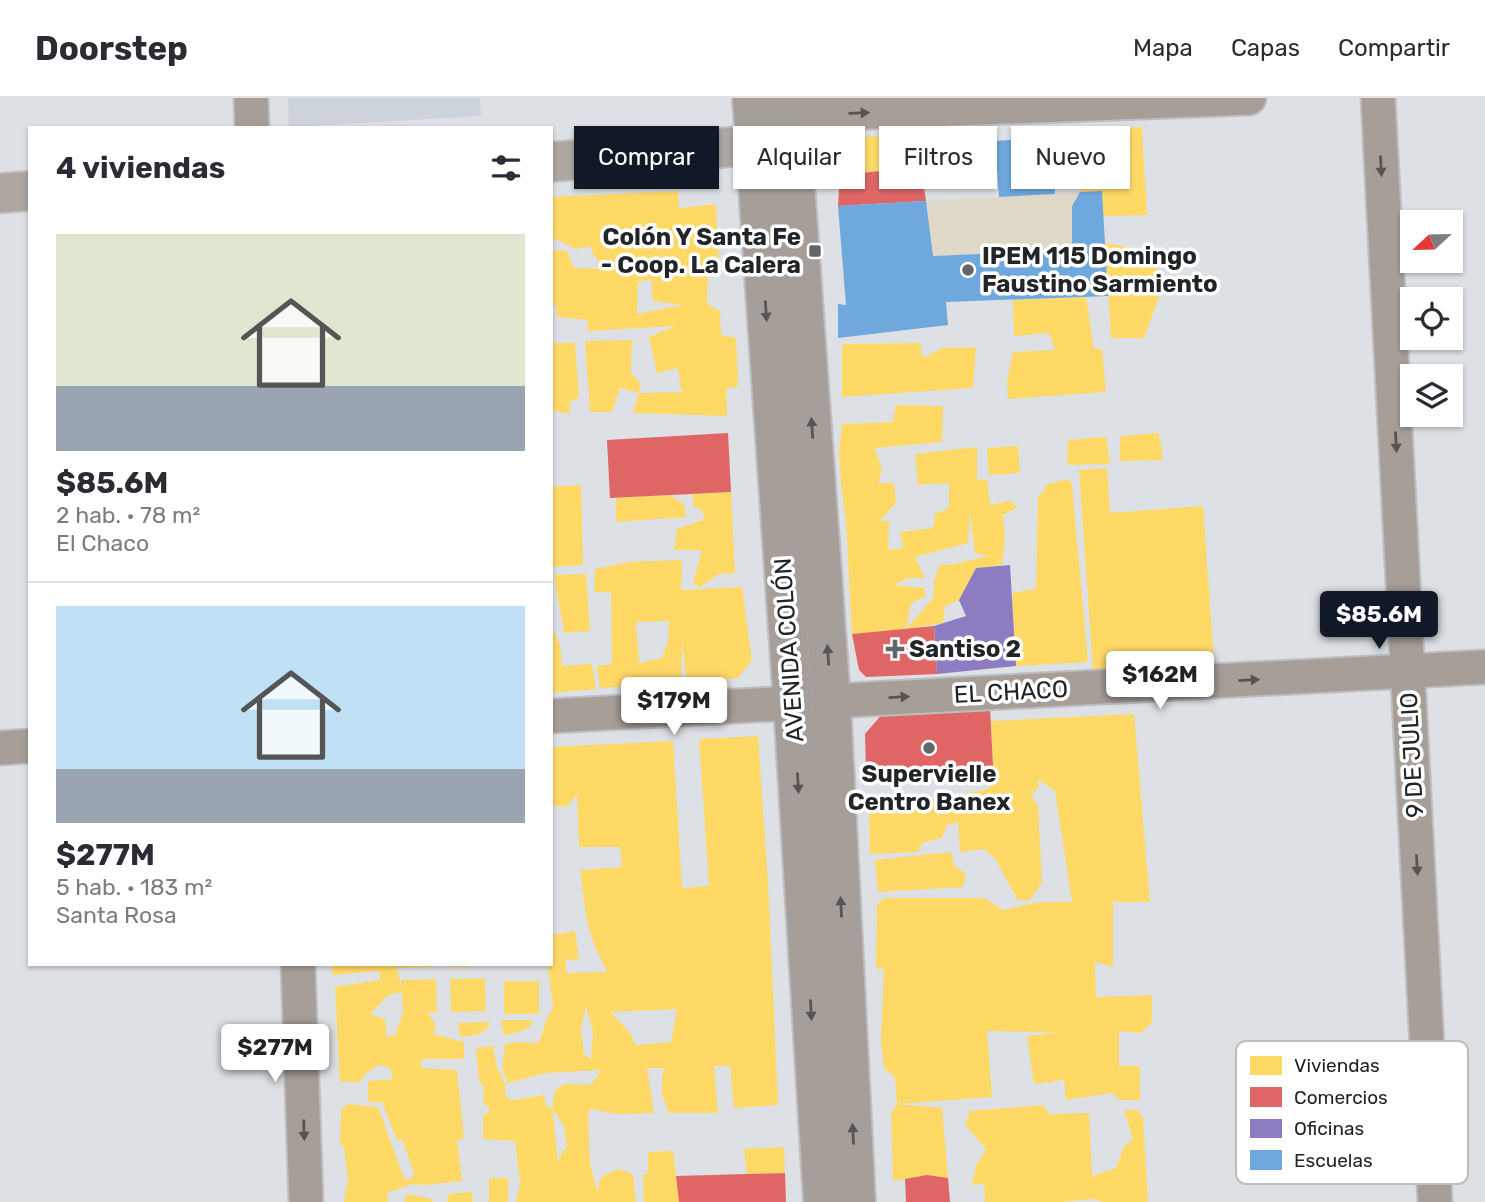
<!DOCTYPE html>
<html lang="es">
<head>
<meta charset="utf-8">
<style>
	body { margin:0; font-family:Rubik,sans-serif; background:#f7f7f7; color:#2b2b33; height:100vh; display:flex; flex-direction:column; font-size:26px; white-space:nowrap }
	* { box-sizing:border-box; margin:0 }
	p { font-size:23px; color:#7c7c81 }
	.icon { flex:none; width:38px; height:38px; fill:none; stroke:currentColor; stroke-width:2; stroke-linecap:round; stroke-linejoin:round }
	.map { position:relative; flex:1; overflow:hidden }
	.drawer { position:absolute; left:28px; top:28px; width:525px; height:840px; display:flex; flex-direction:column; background:#fff; border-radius:0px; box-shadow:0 2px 5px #0004 }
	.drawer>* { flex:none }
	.banner { position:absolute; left:574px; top:28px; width:665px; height:63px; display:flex; gap:14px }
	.needle { width:46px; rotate:248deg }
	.controls { position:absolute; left:1400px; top:112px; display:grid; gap:14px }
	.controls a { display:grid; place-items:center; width:63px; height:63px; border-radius:0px; background:#fff; box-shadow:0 2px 5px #0004; font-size:35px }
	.price { position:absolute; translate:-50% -60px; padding:0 16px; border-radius:7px; background:#fff; color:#222; font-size:23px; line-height:46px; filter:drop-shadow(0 2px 4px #0008) }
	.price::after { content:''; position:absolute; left:50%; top:42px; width:21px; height:16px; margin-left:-10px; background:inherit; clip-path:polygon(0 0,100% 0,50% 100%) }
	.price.selected { background:#111827; color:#fff }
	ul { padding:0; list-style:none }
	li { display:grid; align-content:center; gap:14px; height:371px; padding:0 28px }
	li+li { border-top:2px solid #e1e1e2 }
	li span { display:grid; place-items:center; height:217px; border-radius:0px; color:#555 }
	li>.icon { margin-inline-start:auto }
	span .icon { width:126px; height:126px; fill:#fffc; stroke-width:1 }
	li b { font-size:30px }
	h2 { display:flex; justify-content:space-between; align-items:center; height:84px; padding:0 28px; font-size:30px }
	.chip { padding:0 24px; border-radius:0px; background:#fff; box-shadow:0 2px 5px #0004; font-size:24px; line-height:63px }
	.chip.selected { background:#111827; color:#fff }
	header { display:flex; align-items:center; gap:42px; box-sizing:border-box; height:98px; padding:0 35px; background:#fff; border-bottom:2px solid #e1e1e2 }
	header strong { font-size:33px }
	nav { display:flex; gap:38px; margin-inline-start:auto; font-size:24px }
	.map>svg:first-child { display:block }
</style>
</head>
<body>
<header>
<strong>Doorstep</strong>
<nav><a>Mapa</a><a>Capas</a><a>Compartir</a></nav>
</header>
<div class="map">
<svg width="1485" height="1104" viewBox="0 0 1485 1104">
	<rect width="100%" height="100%" fill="#dde0e4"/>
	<polygon fill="#ccd3db" points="288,0 480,0 481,18 289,29"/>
	<polygon fill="#dfdac8" points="1080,94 1072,108 1072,152 933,158 926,103"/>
	<g fill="#ffd966" fill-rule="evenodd">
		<polygon points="1142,29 1147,117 1103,118 1102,93 1080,94 1078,32"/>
		<polygon points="988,34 985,67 949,70 948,36"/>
		<polygon points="885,38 887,72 840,77 821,66 823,41"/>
		<path d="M678,93L679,110L716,106L719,166H708L707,206L720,213L721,237L736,240L738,288L726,291L727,318L633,315L639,295L685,294L681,292L678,270L657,275L649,239L676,228L587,233L588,222L557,219L556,207H551V152L567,153L574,170L605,171L592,155L591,148L576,151L551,139V99ZM651,181L653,203L682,207L637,216L638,184Z"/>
		<polygon points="1105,145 1152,153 1162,191 1144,240 1111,240"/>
		<polygon points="1086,199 1094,251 1102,251 1106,294 1008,301 1007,284 1013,254 1055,252 1049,235 1014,238 1013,202"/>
		<polygon points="632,242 631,275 641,286 639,295 620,290 612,314 590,314 585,243"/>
		<polygon points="551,245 575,245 579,300 571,303 569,316 551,312"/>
		<polygon points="920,245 923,260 942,250 976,249 973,290 842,299 842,246"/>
		<polygon points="896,307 943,308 942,344 875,350 882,372 878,385 894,385 896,405 879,423 889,422 888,452 903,450 900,434 933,430 935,416 949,410 949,385 918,387 915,356 977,349 977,382 987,381 990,407 1009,403 1018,409 1003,417 1005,439 1002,467 976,470 959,502 945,508 943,525 906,531 933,500 934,482 940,466 950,467 988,458 975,455 970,414 968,445 915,459 925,480 909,480 893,487 924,490 926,498 911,505 906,531 852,536 846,423 841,385 839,354 842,326 893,324"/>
		<polygon points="1159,335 1163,362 1120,363 1120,338"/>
		<polygon points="1106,339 1110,366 1067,367 1068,342"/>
		<polygon points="1018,348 1020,375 989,377 987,350"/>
		<polygon points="1107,370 1110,415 1203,408 1214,564 1093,572 1079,372"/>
		<polygon points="1069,381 1072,387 1088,564 1016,568 1012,495 1036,491 1038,400 1048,386"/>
		<polygon points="581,387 583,467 551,469 551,389"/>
		<polygon points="731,394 735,475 719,476 700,489 693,485 702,452 674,452 677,431 705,421 701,411 694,409 692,396"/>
		<polygon points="669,397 684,406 686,419 616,424 616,400"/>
		<path d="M682,462L681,492L742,489L752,562L738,580L687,585L682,544L681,585L600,590L597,568L612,566L611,494H594L595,471L629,464ZM669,523L668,543L662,560L639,565L636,524Z"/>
		<polygon points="586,476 590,533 564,535 554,477"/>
		<polygon points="551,526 560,547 562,568 592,566 596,591 551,595"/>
		<polygon points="1134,616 1150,804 1113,804 1113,869 1095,864 1096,899 1152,897 1152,924 1141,935 1119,933 1119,968 1140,968 1140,1002 1120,1002 1112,995 1066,1002 1064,982 1034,986 1027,938 1057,934 987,933 992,999 897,1006 942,1010 948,1080 927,1077 893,1083 891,1015 897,1006 895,979 884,970 881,942 884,870 876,871 877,806 885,800 984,800 1003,812 1039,804 1072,804 1055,693 1038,681 1039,689 1031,697 1038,707 1042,785 1029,803 1017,801 996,762 984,751 960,754 958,724 947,727 942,740 922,745 918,754 870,756 869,709 955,698 989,691 993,668 991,623"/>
		<path d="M758,638L768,784L778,1007L734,1010L730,968H714L718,1015H669L662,997V980L664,970H647L654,1015L616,1016L591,1011L588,1015L590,1065L597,1094L600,1081L605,1077L618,1071L633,1076L636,1104H516L520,1085L515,1043L483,1041V1019L491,1011L483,1005L484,990L479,982L476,950L493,948L497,970L505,985V998L512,1002L544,997L546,1008L552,1010L555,993L564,986L591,987L601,972L545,975L508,985L502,971L505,946L520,944L539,945L546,923L553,909L548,871V866H551V837L575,833L579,861L566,862V875L607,874L595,849L587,824L580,772L622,769L620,749H579L577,697L566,709L551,707V649L673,643L682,790L709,788L699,641ZM586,908L593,934L591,961L584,957L581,931ZM677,911L671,944L635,947L631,936L611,914ZM552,1010L564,1028L567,1047L558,1063Z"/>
		<polygon points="951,754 954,767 966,776 963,789 878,794 875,762"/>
		<polygon points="332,866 391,866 397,870 402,894 388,897 370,916 385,921 387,939 395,937 403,915 401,882 436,881 437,914 428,914 436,928 433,936 464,944 464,961 421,961 422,970 457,972 464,1040 457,1042 462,1083 425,1087 413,1086 387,1095 388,1104 344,1104 348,1082 344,1048 340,1047 341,1013 347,1006 378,1009 404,1080 411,1081 414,1075 402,1041 397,1042 382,1004 368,1004 368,983 393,981 390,970 379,967 365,976 360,984 340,984 335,889 380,882 379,873 332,877"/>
		<polygon points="397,866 432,866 432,869 397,870"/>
		<rect x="448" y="866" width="20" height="3"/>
		<polygon points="485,880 486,913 451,914 450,881"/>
		<rect x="504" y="883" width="35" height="33"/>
		<polygon points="501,922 532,922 531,928 519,934 504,937"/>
		<polygon points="489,924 488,931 476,937 460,939 458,925"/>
		<polygon points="1043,1007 1049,1016 1089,1015 1092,1078 1116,1070 1124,1048 1133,1041 1124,1012 1138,1012 1143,1020 1148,1104 1104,1104 1092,1101 1062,1104 985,1104 984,1086 972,1087 976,1068 986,1051 965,1027 970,1013"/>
		<polygon points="784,1049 785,1075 747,1076 744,1051"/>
		<polygon points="673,1053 679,1104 644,1104 643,1077 648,1075 648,1054"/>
		<rect x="489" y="1080" width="19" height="24"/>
		<polygon points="472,1094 473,1104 447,1104 449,1096"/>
		<polygon points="407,1096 432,1101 433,1104 404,1104"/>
	</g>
	<g fill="#e06666">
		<polygon points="921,69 926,103 838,108 840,77"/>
		<polygon points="728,335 731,394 610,400 607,342"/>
		<polygon points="934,528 937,576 866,579 859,572 852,536"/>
		<polygon points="990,610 993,668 866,674 865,636 883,615"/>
		<polygon points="785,1075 786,1104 679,1104 676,1078"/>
		<polygon points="927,1077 948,1080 950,1104 906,1104 905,1081"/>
	</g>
	<polygon fill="#8e7cc3" points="1010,467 1016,568 937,576 934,528 966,518 959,502 976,470"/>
	<g fill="#6fa8dc">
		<polygon points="1052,39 1055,96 999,99 995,43"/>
		<polygon points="1102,93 1108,198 946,204 948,227 838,240 838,206 846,207 838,108 926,103 933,158 1072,152 1072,108 1080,94"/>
	</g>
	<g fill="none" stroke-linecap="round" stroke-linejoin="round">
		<g stroke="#bcbec1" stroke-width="37">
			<g id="street">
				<polyline points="251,0 252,30"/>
				<polyline points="1378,0 1435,1104"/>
				<polyline points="790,17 1249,0"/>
				<polyline points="831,603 1485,569"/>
				<polyline points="551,618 793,605"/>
				<polyline points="0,650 30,648"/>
				<polyline points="298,866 306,1104"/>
			</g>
		</g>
		<g stroke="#bcbec1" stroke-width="42">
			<g id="secondary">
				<polyline points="551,64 755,47 781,25"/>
				<polyline points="0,95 30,93"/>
			</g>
		</g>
		<g stroke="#bcbec1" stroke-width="42">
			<g id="primary">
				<polyline points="752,0 793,605 823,1104"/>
				<polyline points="789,0 831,603 856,1104"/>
			</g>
		</g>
		<use href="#street" stroke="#a69e97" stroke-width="33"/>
		<use href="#secondary" stroke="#ada6a1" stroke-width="38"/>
		<use href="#primary" stroke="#a69f99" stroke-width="38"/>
	</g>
	<defs><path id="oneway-solid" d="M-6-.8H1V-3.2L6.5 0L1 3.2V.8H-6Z" transform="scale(1.75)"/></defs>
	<g fill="#575554">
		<use href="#oneway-solid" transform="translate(859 15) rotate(-2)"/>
		<use href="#oneway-solid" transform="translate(1381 68) rotate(87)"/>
		<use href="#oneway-solid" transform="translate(1396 344) rotate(87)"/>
		<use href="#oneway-solid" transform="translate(1249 582) rotate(-3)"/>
		<use href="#oneway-solid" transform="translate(899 599) rotate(-3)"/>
		<use href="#oneway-solid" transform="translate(1417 767) rotate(87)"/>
		<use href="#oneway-solid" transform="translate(304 1032) rotate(88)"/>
	</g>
	<g fill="#575655">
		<use href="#oneway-solid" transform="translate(766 213) rotate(86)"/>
		<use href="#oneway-solid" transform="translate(812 330) rotate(-94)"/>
		<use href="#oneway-solid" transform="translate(828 557) rotate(-94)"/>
		<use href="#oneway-solid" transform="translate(798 685) rotate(87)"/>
		<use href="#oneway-solid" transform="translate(841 809) rotate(-93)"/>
		<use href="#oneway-solid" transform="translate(811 912) rotate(87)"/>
		<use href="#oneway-solid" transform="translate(853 1036) rotate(-93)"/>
	</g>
	<g fill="#636669" stroke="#fff" stroke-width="2.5">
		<rect x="808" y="146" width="14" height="14" rx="3.5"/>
		<circle cx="968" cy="172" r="7"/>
		<path d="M891.5 540.5h7v7h7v7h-7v7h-7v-7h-7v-7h7z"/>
		<circle cx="929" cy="650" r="7"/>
	</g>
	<g text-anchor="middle" stroke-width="7" stroke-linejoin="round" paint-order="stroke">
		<g font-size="24" font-weight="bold" fill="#222527" stroke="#fff" text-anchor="start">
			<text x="801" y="147" text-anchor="end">Colón Y Santa Fe<tspan x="801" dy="28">- Coop. La Calera</tspan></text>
			<text x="982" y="166">IPEM 115 Domingo<tspan x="982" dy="28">Faustino Sarmiento</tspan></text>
			<text x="909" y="559">Santiso 2</text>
			<text x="929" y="684" text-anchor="middle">Supervielle<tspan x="929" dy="28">Centro Banex</tspan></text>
		</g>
		<g font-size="24" fill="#222527" stroke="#fff">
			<text transform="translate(789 552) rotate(-94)" y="8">AVENIDA COLÓN</text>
			<text transform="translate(1011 594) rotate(-3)" y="8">EL CHACO</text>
			<text transform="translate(1412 657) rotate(-93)" y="8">9 DE JULIO</text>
		</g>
	</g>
	<rect x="1236" y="943" width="232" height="143" rx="10" fill="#fff" stroke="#bdbebe" stroke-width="2"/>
	<rect x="1250" y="958" width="32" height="19" fill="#ffd966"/>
	<rect x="1250" y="989" width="32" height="20" fill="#e06666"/>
	<rect x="1250" y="1021" width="32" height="19" fill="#8e7cc3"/>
	<rect x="1250" y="1052" width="32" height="20" fill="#6fa8dc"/>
	<g font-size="19" fill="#222527">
		<text x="1294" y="974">Viviendas</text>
		<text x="1294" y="1006">Comercios</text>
		<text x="1294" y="1037">Oficinas</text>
		<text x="1294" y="1069">Escuelas</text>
	</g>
</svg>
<div class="controls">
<a><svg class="needle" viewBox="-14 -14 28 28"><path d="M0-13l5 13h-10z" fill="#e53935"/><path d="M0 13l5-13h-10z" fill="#7c7c81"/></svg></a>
<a><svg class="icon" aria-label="locate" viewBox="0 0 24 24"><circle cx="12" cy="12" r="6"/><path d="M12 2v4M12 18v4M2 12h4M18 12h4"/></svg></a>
<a><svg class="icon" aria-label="layers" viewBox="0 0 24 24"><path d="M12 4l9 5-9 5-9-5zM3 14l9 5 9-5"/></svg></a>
</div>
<b class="price selected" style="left:1379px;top:553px">$85.6M</b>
<b class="price" style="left:1160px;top:613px">$162M</b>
<b class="price" style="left:674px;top:639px">$179M</b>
<b class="price" style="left:275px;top:986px">$277M</b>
<div class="banner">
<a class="chip selected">Comprar</a>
<a class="chip">Alquilar</a>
<a class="chip">Filtros</a>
<a class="chip">Nuevo</a>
</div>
<section class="drawer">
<h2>4 viviendas<svg class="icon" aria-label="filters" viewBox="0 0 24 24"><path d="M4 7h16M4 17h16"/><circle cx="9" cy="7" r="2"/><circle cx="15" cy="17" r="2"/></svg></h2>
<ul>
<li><span style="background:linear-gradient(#dfe7d0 70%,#9aa5b1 0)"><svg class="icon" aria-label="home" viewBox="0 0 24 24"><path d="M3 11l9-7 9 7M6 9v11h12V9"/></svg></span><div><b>$85.6M</b><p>2 hab. · 78 m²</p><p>El Chaco</p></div></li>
<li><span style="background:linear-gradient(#bfe0f5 75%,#9aa5b1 0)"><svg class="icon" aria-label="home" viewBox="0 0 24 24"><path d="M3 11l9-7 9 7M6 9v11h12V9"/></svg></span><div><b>$277M</b><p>5 hab. · 183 m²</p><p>Santa Rosa</p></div></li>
</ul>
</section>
</div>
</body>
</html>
